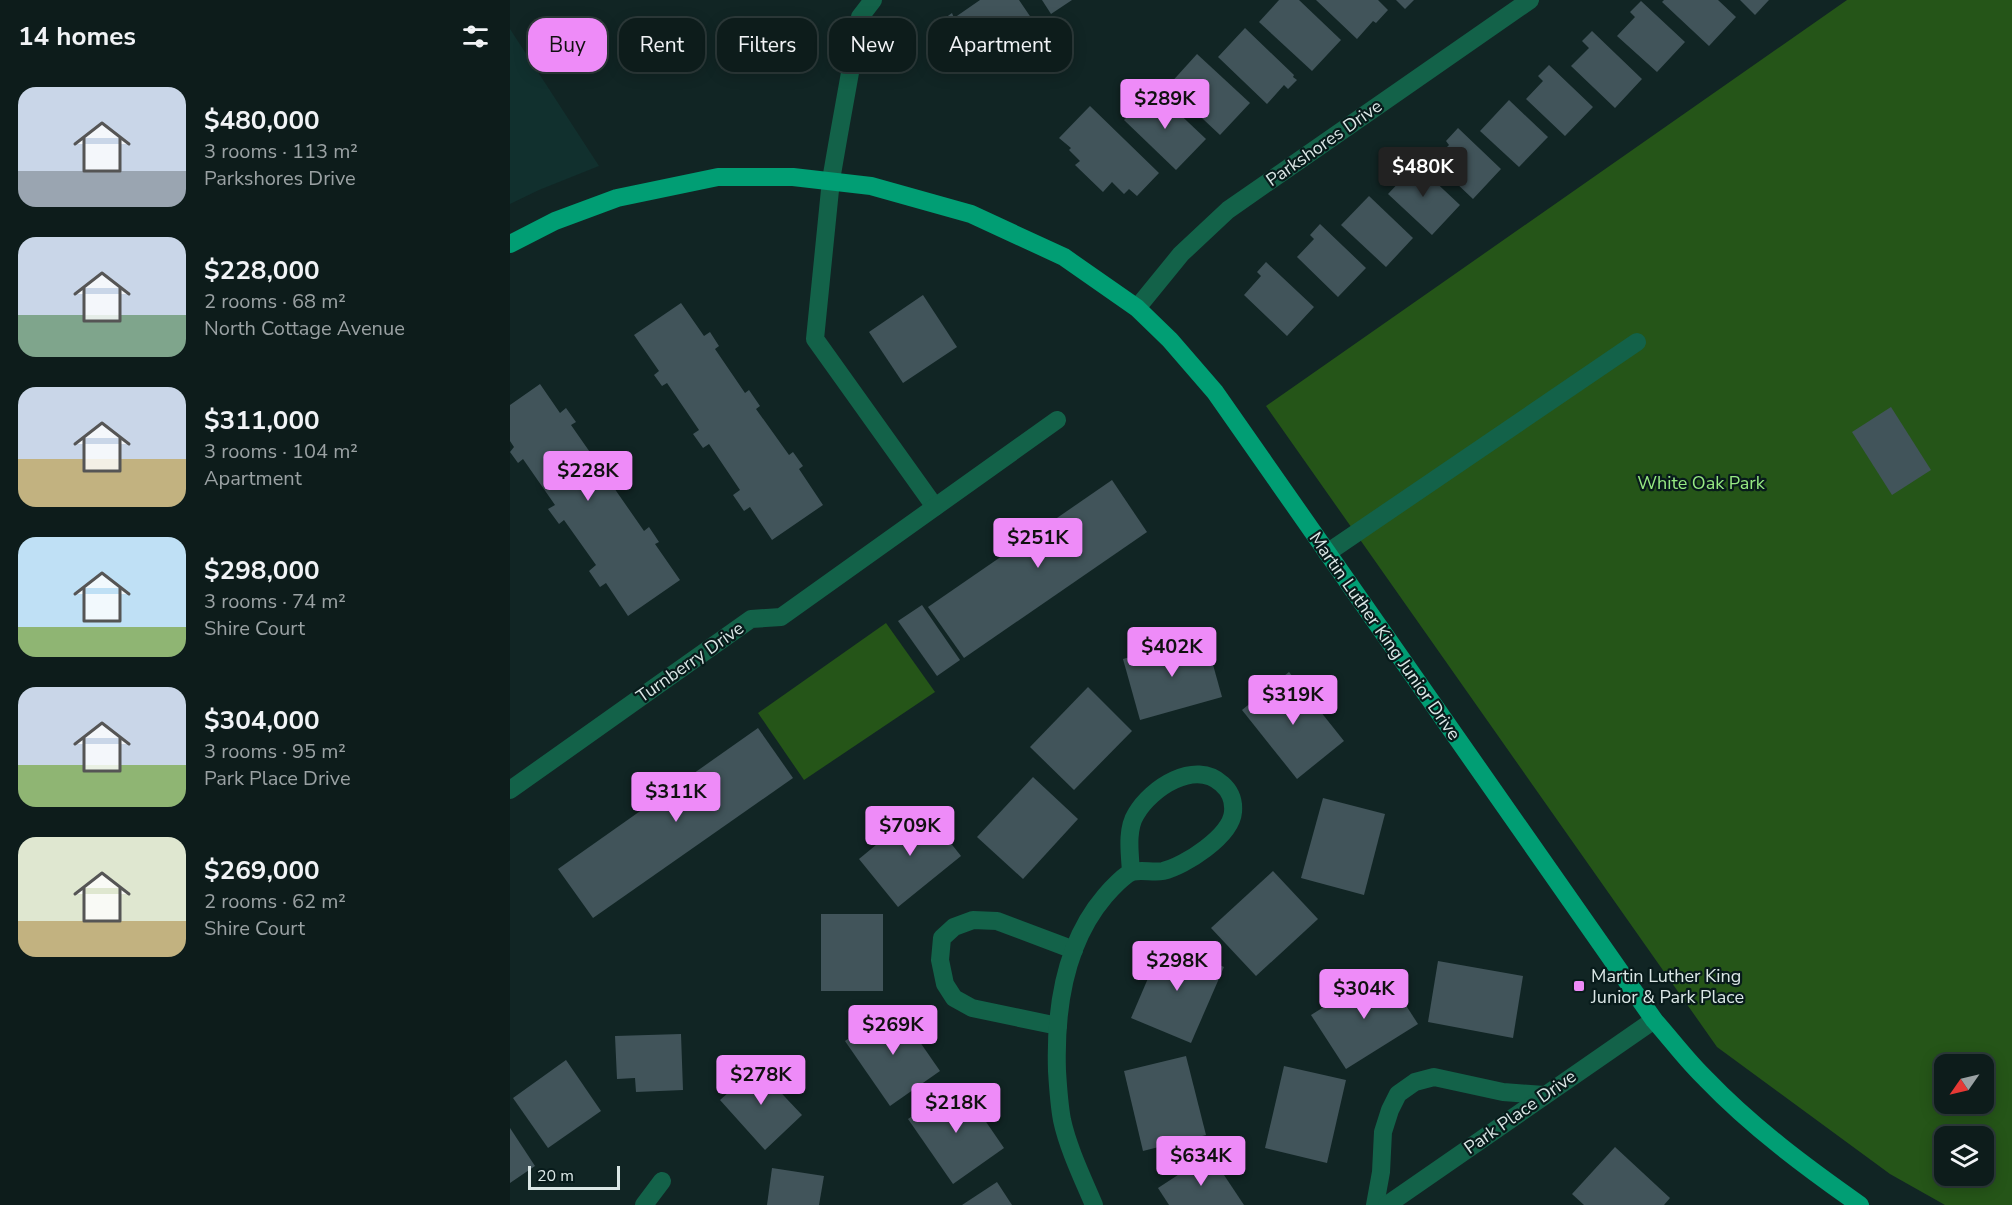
<!DOCTYPE html>
<html lang="en">
<head>
<meta charset="utf-8">
<style>
	body { margin:0; font-family:"Nunito Sans",sans-serif; background:#1b2928; color:#f1f3f6; height:100vh; display:flex; flex-direction:column; font-size:22px; white-space:nowrap }
	* { box-sizing:border-box; margin:0 }
	p { font-size:20px; color:#9aa1a3 }
	.icon { flex:none; width:33px; height:33px; fill:none; stroke:currentColor; stroke-width:2; stroke-linecap:round; stroke-linejoin:round }
	.map { position:relative; flex:1; overflow:hidden }
	.side { display:flex; flex-direction:column; background:#0d1c1b; width:510px }
	.side>* { flex:none }
	.hud { position:absolute; left:18px; top:18px; width:570px; height:54px; display:flex; gap:12px }
	.needle { width:39px; rotate:236deg }
	.buttons { position:absolute; left:1424px; top:1054px; display:grid; gap:12px }
	.buttons a { display:grid; place-items:center; width:60px; height:60px; border-radius:12px; background:#0d1c1b; box-shadow:0 3px 15px #0003,0 0 0 2px #2d3a3a; font-size:30px }
	.scale { position:absolute; left:18px; bottom:15px; width:92px; box-sizing:border-box; padding-left:6px; border:3px solid #dbe7e6; border-top:0; font-size:16px; line-height:21px; white-space:nowrap; color:#dbe7e6; -webkit-text-stroke:4px #081b1b; paint-order:stroke }
	.price { position:absolute; translate:-50% -51px; padding:0 14px; border-radius:6px; background:#ee8bf8; color:#111; font-size:20px; line-height:39px; filter:drop-shadow(0 2px 3px #0008) }
	.price::after { content:''; position:absolute; left:50%; top:36px; width:18px; height:14px; margin-left:-9px; background:inherit; clip-path:polygon(0 0,100% 0,50% 100%) }
	.price.active { background:#222; color:#fff }
	ul { padding:0; list-style:none }
	li { display:flex; align-items:center; gap:18px; height:150px; padding:0 18px }
	li span { display:grid; place-items:center; flex:none; width:168px; height:120px; border-radius:18px; color:#555 }
	li>.icon { margin-inline-start:auto }
	span .icon { width:72px; height:72px; fill:#fffc; stroke-width:1 }
	li b { font-size:26px }
	h2 { display:flex; justify-content:space-between; align-items:center; height:72px; padding:0 18px; font-size:26px }
	.pill { padding:0 21px; border-radius:18px; background:#0d1c1b; box-shadow:0 3px 15px #0003,0 0 0 2px #2d3a3a; font-size:21px; line-height:54px }
	.pill.active { background:#ee8bf8; color:#111 }
	main { display:flex; flex:1; min-height:0 }
	.map>svg:first-child { display:block }
</style>
</head>
<body>
<main>
<section class="side">
<h2>14 homes<svg class="icon" aria-label="filters" viewBox="0 0 24 24"><path d="M4 7h16M4 17h16"/><circle cx="9" cy="7" r="2"/><circle cx="15" cy="17" r="2"/></svg></h2>
<ul>
<li><span style="background:linear-gradient(#c9d6e8 70%,#9aa5b1 0)"><svg class="icon" aria-label="home" viewBox="0 0 24 24"><path d="M3 11l9-7 9 7M6 9v11h12V9"/></svg></span><div><b>$480,000</b><p>3 rooms · 113 m²</p><p>Parkshores Drive</p></div></li>
<li><span style="background:linear-gradient(#c9d6e8 65%,#7fa58c 0)"><svg class="icon" aria-label="home" viewBox="0 0 24 24"><path d="M3 11l9-7 9 7M6 9v11h12V9"/></svg></span><div><b>$228,000</b><p>2 rooms · 68 m²</p><p>North Cottage Avenue</p></div></li>
<li><span style="background:linear-gradient(#c9d6e8 60%,#c2b280 0)"><svg class="icon" aria-label="home" viewBox="0 0 24 24"><path d="M3 11l9-7 9 7M6 9v11h12V9"/></svg></span><div><b>$311,000</b><p>3 rooms · 104 m²</p><p>Apartment</p></div></li>
<li><span style="background:linear-gradient(#bfe0f5 75%,#8fb573 0)"><svg class="icon" aria-label="home" viewBox="0 0 24 24"><path d="M3 11l9-7 9 7M6 9v11h12V9"/></svg></span><div><b>$298,000</b><p>3 rooms · 74 m²</p><p>Shire Court</p></div></li>
<li><span style="background:linear-gradient(#c9d6e8 65%,#8fb573 0)"><svg class="icon" aria-label="home" viewBox="0 0 24 24"><path d="M3 11l9-7 9 7M6 9v11h12V9"/></svg></span><div><b>$304,000</b><p>3 rooms · 95 m²</p><p>Park Place Drive</p></div></li>
<li><span style="background:linear-gradient(#dfe7d0 70%,#c2b280 0)"><svg class="icon" aria-label="home" viewBox="0 0 24 24"><path d="M3 11l9-7 9 7M6 9v11h12V9"/></svg></span><div><b>$269,000</b><p>2 rooms · 62 m²</p><p>Shire Court</p></div></li>
</ul>
</section>
<div class="map">
<svg width="1502" height="1205" viewBox="0 0 1502 1205">
	<rect width="100%" height="100%" fill="#112524"/>
	<polygon fill="#11302e" points="0,29 89,166 29,190 0,204"/>
	<g fill="#255518" fill-rule="evenodd">
		<path d="M1337,0H1502V1205H1435L1380,1174L1207,1047L756,406ZM1434,1065H1473V1104H1434ZM1434,1137H1473V1176H1434Z"/>
		<polygon points="376,623 425,692 294,780 248,713"/>
	</g>
	<g fill="#41545a">
		<polygon points="470,0 509,0 526,25 464,68 431,21 442,13 444,18"/>
		<polygon points="532,0 562,0 541,14"/>
		<polygon points="769,0 789,0 831,40 802,71 749,22"/>
		<polygon points="806,0 868,0 878,10 866,23 863,21 847,39"/>
		<polygon points="886,0 904,0 895,9"/>
		<polygon points="1154,0 1208,0 1226,17 1199,46 1152,2"/>
		<polygon points="1230,0 1259,0 1245,15"/>
		<polygon points="1131,1 1175,42 1147,72 1107,36 1125,17 1120,12"/>
		<polygon points="735,28 784,75 783,77 787,80 778,89 774,85 757,104 708,57"/>
		<polygon points="1082,31 1132,79 1105,108 1061,66 1079,48 1072,41"/>
		<polygon points="687,54 740,103 710,135 658,86"/>
		<polygon points="1039,65 1083,107 1055,136 1016,99 1033,81 1028,76"/>
		<polygon points="643,89 696,139 666,170 614,120"/>
		<polygon points="999,100 1038,137 1009,167 970,131"/>
		<polygon points="580,106 649,173 627,196 619,189 614,194 602,182 593,192 565,165 570,161 559,150 561,148 549,138"/>
		<polygon points="948,128 991,169 963,199 923,161 939,145 936,141"/>
		<polygon points="902,160 950,205 922,235 878,194 895,176 891,172"/>
		<polygon points="859,196 903,238 876,267 831,225"/>
		<polygon points="810,224 856,268 828,297 787,257 804,239 800,235"/>
		<polygon points="756,262 804,307 777,336 734,295 751,276 747,272"/>
		<polygon points="413,295 447,347 393,383 359,332"/>
		<polygon points="171,303 194,336 200,332 209,346 205,349 235,393 239,390 250,406 246,409 279,455 283,452 293,466 289,469 313,505 262,540 240,507 234,511 223,495 230,490 199,444 193,448 183,434 189,430 157,383 152,386 144,375 149,371 124,335"/>
		<polygon points="30,384 50,413 56,408 66,422 61,425 91,468 95,466 106,482 102,485 134,531 139,527 149,542 145,544 170,580 118,616 96,583 90,587 79,571 86,565 54,520 49,524 38,509 45,505 13,459 8,463 0,452 4,447 0,441 0,405"/>
		<polygon points="1381,407 1421,470 1382,495 1342,432"/>
		<polygon points="602,480 637,532 454,658 418,607"/>
		<polygon points="412,605 450,660 427,676 388,621"/>
		<polygon points="695,636 712,697 630,720 613,659"/>
		<polygon points="779,672 834,741 787,779 732,710"/>
		<polygon points="578,687 622,731 564,790 520,747"/>
		<polygon points="248,728 283,778 83,918 48,869"/>
		<polygon points="523,777 568,819 513,879 467,837"/>
		<polygon points="813,798 875,814 854,895 791,878"/>
		<polygon points="412,807 451,856 388,907 349,859"/>
		<polygon points="763,871 808,919 746,976 701,928"/>
		<rect x="311" y="914" width="62" height="77"/>
		<polygon points="654,941 714,967 681,1043 621,1018"/>
		<polygon points="928,961 1013,976 1003,1038 918,1022"/>
		<polygon points="873,970 908,1024 836,1069 801,1015"/>
		<polygon points="385,1006 430,1071 380,1106 335,1041"/>
		<polygon points="171,1034 173,1090 126,1092 125,1078 107,1079 105,1036"/>
		<polygon points="676,1056 696,1135 633,1151 614,1071"/>
		<polygon points="56,1060 91,1111 38,1148 3,1098"/>
		<polygon points="255,1060 267,1073 259,1080 292,1115 255,1150 210,1100"/>
		<polygon points="774,1066 836,1080 817,1163 755,1148"/>
		<polygon points="450,1084 494,1148 443,1184 398,1119"/>
		<polygon points="0,1128 25,1166 0,1183"/>
		<polygon points="1105,1147 1160,1198 1154,1205 1074,1205 1062,1194"/>
		<polygon points="700,1154 734,1205 659,1205 648,1188"/>
		<polygon points="262,1168 314,1176 309,1205 257,1205"/>
		<polygon points="487,1182 502,1205 452,1205"/>
	</g>
	<g fill="none" stroke-linecap="round" stroke-linejoin="round">
		<g stroke="#136249" stroke-width="18">
			<polyline points="363,0 350,17 329,134 321,180 305,339 425,507"/>
			<polyline points="627,308 671,254 718,210 1020,0"/>
			<polyline points="817,553 1127,342"/>
			<polyline points="0,790 241,619 271,617 547,420"/>
			<polyline points="548,1026 462,1008 444,998 435,984 430,960 432,938 444,927 463,920 487,921 564,950"/>
			<polyline points="134,1205 152,1181"/>
			<path d="M584,1205C573,1179 558,1148 552,1120C549,1104 548,1087 547,1071C545,1009 554,944 595,896C600,890 615,874 622,872C631,869 643,873 653,871C675,866 721,836 723,812C724,801 720,791 712,784C685,759 641,788 626,814C616,830 620,854 621,872"/>
			<polyline points="865,1205 871,1172 873,1132 880,1110 888,1094 905,1082 924,1077 993,1092 1034,1095"/>
			<polyline points="877,1205 1144,1020"/>
		</g>
		<path stroke="#019e74" stroke-width="18" d="M0,244L45,221L107,198L208,177H283L361,186L461,214L554,257L627,308L660,340L705,392L1144,1020C1161,1039 1177,1061 1196,1079C1242,1127 1296,1167 1350,1205"/>
	</g>
	<rect fill="#ee8bf8" stroke="#081b1b" stroke-width="2" x="1063" y="980" width="12" height="12" rx="3"/>
	<g text-anchor="middle" stroke-width="4.5" stroke-linejoin="round" paint-order="stroke">
		<g font-size="18" fill="#dbe7e6" stroke="#081b1b">
			<text transform="translate(814 143) rotate(-35)" y="6">Parkshores Drive</text>
			<text transform="translate(875 636) rotate(55)" y="6">Martin Luther King Junior Drive</text>
			<text transform="translate(180 662) rotate(-35)" y="6">Turnberry Drive</text>
			<text transform="translate(1010 1112) rotate(-35)" y="6">Park Place Drive</text>
		</g>
		<g font-size="18" fill="#97ea83" stroke="#081b1b">
			<text x="1191" y="489">White Oak Park</text>
		</g>
		<g font-size="18" fill="#dbe7e6" stroke="#081b1b" text-anchor="start">
			<text x="1081" y="982">Martin Luther King<tspan x="1081" dy="21">Junior &amp; Park Place</tspan></text>
		</g>
	</g>
</svg>
<div class="buttons">
<a><svg class="needle" viewBox="-14 -14 28 28"><path d="M0-13l5 13h-10z" fill="#e53935"/><path d="M0 13l5-13h-10z" fill="#9aa1a3"/></svg></a>
<a><svg class="icon" aria-label="layers" viewBox="0 0 24 24"><path d="M12 4l9 5-9 5-9-5zM3 14l9 5 9-5"/></svg></a>
</div>
<div class="scale">20 m</div>
<b class="price" style="left:655px;top:130px">$289K</b>
<b class="price active" style="left:913px;top:198px">$480K</b>
<b class="price" style="left:78px;top:502px">$228K</b>
<b class="price" style="left:528px;top:569px">$251K</b>
<b class="price" style="left:662px;top:678px">$402K</b>
<b class="price" style="left:783px;top:726px">$319K</b>
<b class="price" style="left:166px;top:823px">$311K</b>
<b class="price" style="left:400px;top:857px">$709K</b>
<b class="price" style="left:667px;top:992px">$298K</b>
<b class="price" style="left:854px;top:1020px">$304K</b>
<b class="price" style="left:383px;top:1056px">$269K</b>
<b class="price" style="left:251px;top:1106px">$278K</b>
<b class="price" style="left:446px;top:1134px">$218K</b>
<b class="price" style="left:691px;top:1187px">$634K</b>
<div class="hud">
<a class="pill active">Buy</a>
<a class="pill">Rent</a>
<a class="pill">Filters</a>
<a class="pill">New</a>
<a class="pill">Apartment</a>
</div>
</div>
</main>
</body>
</html>
